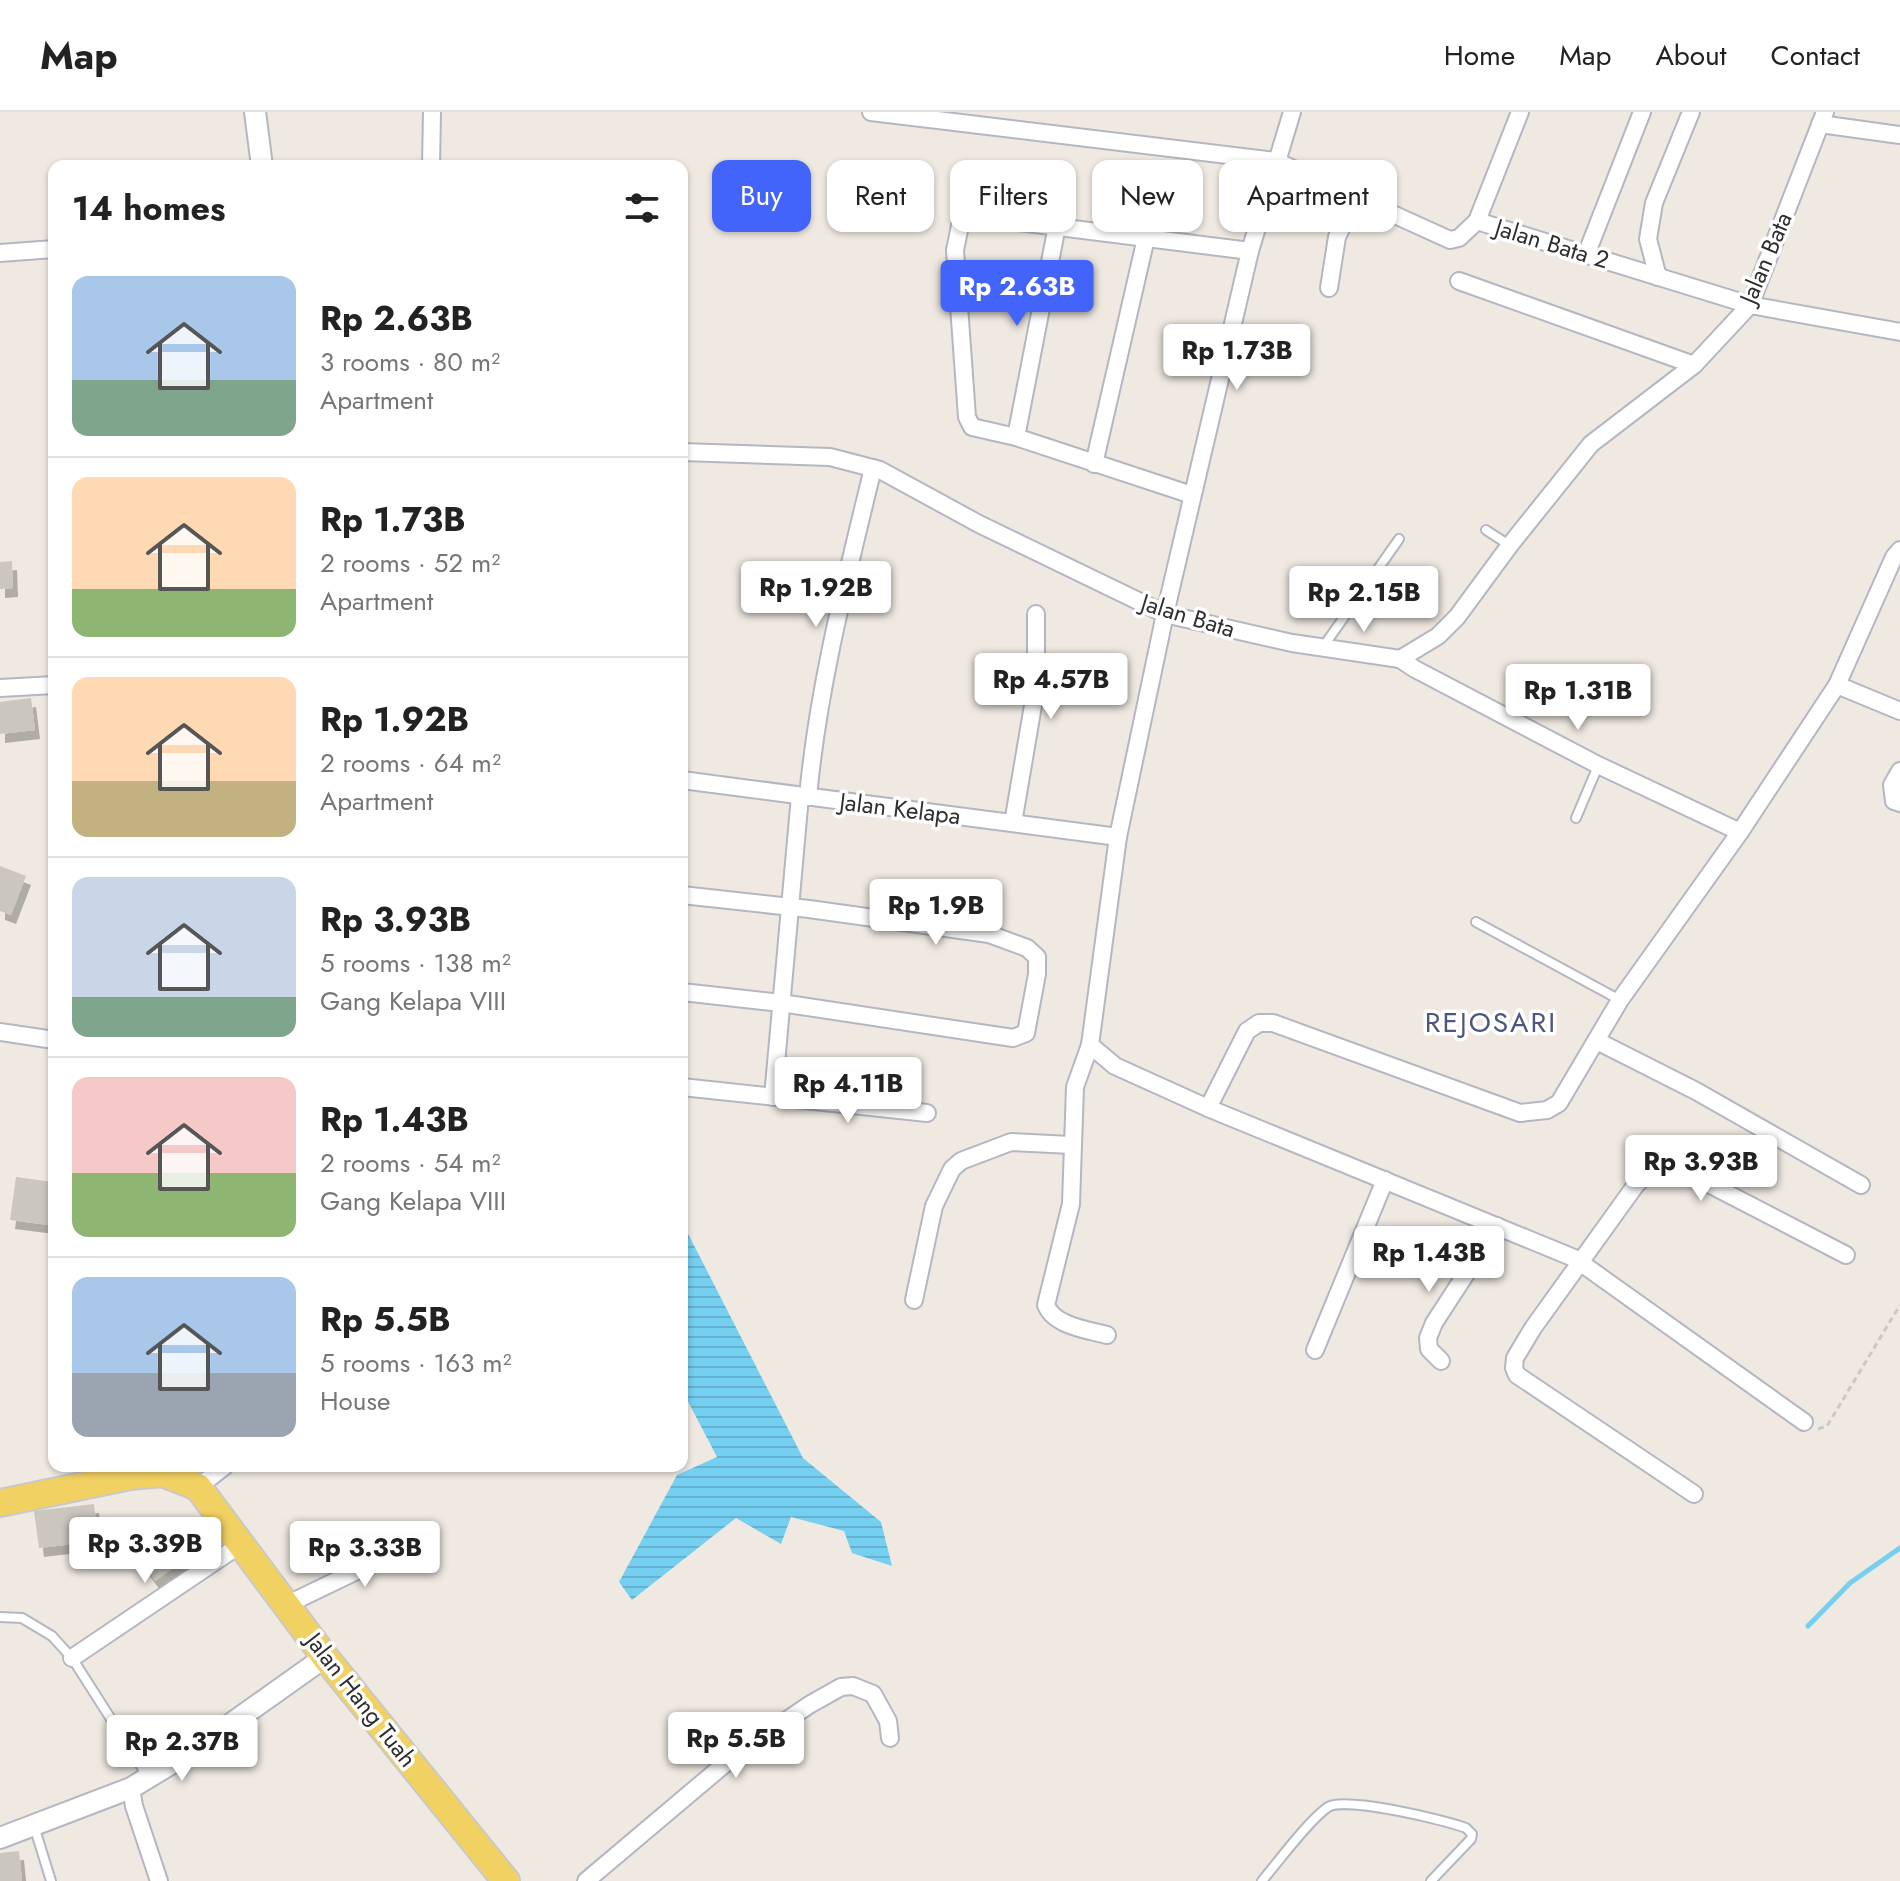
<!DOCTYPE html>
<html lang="en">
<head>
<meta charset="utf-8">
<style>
	body { margin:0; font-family:Jost,sans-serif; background:#f6f6f6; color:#222; height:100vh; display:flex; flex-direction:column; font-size:30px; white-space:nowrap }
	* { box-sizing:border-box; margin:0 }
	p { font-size:26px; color:#767676 }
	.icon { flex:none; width:44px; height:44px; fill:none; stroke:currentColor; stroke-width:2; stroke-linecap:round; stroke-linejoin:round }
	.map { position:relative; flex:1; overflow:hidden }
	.panel { position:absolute; left:48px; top:48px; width:640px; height:1312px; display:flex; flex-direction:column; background:#fff; border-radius:16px; box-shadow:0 2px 6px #0004 }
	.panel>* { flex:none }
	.banner { position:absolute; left:712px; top:48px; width:760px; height:72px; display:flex; gap:16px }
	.price { position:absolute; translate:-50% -68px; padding:0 18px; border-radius:8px; background:#fff; color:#222; font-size:26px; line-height:52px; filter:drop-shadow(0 2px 4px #0008) }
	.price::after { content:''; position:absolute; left:50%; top:48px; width:24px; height:18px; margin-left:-12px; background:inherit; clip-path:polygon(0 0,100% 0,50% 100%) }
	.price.on { background:#4264fb; color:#fff }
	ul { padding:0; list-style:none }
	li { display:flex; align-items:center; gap:24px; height:200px; padding:0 24px }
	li+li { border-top:2px solid #e0e0e0 }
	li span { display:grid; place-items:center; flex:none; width:224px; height:160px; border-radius:16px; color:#555 }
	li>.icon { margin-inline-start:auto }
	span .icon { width:96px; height:96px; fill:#fffc; stroke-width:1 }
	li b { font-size:34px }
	h2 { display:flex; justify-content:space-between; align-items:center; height:96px; padding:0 24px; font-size:34px }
	.tag { padding:0 28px; border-radius:16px; background:#fff; box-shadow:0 2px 6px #0004; font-size:28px; line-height:72px }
	.tag.on { background:#4264fb; color:#fff }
	header { display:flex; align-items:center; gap:48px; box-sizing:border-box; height:112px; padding:0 40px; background:#fff; border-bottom:2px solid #e0e0e0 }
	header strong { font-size:38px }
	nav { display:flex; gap:44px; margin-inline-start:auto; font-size:28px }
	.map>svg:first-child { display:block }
</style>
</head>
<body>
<header>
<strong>Map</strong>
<nav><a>Home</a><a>Map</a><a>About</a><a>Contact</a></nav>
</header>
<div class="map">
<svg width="1900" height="1769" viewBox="0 0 1900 1769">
	<defs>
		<pattern id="water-rules" width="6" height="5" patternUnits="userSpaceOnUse" patternTransform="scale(2)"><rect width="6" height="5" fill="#75cff0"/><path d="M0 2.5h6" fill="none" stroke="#66b2ce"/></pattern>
		<filter id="shadow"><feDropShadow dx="5" dy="9" stdDeviation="0" flood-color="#0004"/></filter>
	</defs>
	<rect width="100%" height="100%" fill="#efe9e1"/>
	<polygon fill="url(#water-rules)" points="682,1110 803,1346 881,1410 892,1454 852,1441 844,1419 791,1405 781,1432 736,1406 632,1488 619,1470 677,1363 717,1345 682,1278"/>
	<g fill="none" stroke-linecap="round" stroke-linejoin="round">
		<polyline stroke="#75cff0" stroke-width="5" points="1808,1514 1850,1471 1900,1436"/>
	</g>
	<g fill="#cbc7bf" filter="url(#shadow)">
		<polygon points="12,449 13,476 0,477 0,450"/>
		<polygon points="31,586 35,618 0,622 0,590"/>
		<polygon points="0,754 26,764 11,803 0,799"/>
		<polygon points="16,1065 54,1070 49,1113 10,1108"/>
		<polygon points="94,1392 98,1429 39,1436 34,1399"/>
		<polygon points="170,1429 184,1448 155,1469 141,1450"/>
		<polygon points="19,1739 22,1769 0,1769 0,1741"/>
	</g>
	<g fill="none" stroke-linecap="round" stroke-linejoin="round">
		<g stroke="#b4b7c1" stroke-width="12">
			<g id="service">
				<polyline points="1486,418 1509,433"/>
				<polyline points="1323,535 1399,427"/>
				<polyline points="1576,706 1598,654"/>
				<polyline points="1476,810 1620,888"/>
				<polyline points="0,1505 22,1506 52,1524 72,1546 148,1665"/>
				<polyline points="34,1714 51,1769"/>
				<path d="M1262,1769C1278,1750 1309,1708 1328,1695C1345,1684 1445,1708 1466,1716L1472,1722L1471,1727L1431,1769"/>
			</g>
		</g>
		<g stroke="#b4b7c1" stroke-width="20">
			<g id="minor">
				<polyline points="871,0 1276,49 1450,128 1459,126 1477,109 1750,193 1900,220"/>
				<polyline points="1292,0 1250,139 1165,502 1118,725 1090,933 1115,954 1208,996 1574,1146 1804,1310"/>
				<polyline points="1820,12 1900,23"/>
				<polyline points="431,54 432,0"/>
				<polyline points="1477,109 1520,0"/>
				<polyline points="0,141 54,137"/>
				<polyline points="1586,143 1642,0"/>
				<polyline points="1658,165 1648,127 1654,91 1691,0"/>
				<polyline points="1459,169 1694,253"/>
				<polyline points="1329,176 1337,125 1356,85"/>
				<polyline points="1016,325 1057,114"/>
				<polyline points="682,340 830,345 880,358 979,412 1165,502 1292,531 1400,547 1438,524 1457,505 1510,433 1591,332 1694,253 1750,193 1825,0"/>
				<polyline points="1094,352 1146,126"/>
				<polyline points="1192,383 1016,325 972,315 967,305 955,138 961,109 970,104 1250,139"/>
				<polyline points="1400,547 1415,557 1598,653 1740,720"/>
				<polyline points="1837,573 1900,599"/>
				<polyline points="0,576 54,573"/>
				<polyline points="1900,659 1892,673 1894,689 1900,691"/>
				<polyline points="682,668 1118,725"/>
				<path d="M808,685C818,574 847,464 873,356"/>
				<polyline points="1013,711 1036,576 1036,502"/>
				<polyline points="682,783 809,797 989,822 1027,836 1037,845 1037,862 1026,921 1013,926 781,891 682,880"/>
				<polyline points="0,920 54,928"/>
				<polyline points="1597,929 1696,979 1861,1073"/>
				<path d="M1090,933L1075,975L1071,1092L1046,1193C1054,1214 1088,1218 1107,1223"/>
				<polyline points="682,975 927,1001"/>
				<polyline points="773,985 800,684"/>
				<polyline points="1208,996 1247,919 1259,911 1273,911 1520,1001 1547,998 1559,991 1620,888 1740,720 1837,573 1894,445 1900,438"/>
				<polyline points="914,1188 934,1094 952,1057 961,1049 1011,1030 1071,1033"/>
				<polyline points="1315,1238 1385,1068"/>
				<polyline points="1441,1249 1429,1237 1428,1226 1434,1211 1497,1114"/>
				<polyline points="198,1375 225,1354"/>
				<path d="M1694,1382L1517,1263L1514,1256L1515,1246L1533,1216L1635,1074C1647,1060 1655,1055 1674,1054L1846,1143"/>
				<polyline points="286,1493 427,1425"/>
				<polyline points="72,1546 241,1432"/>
				<polyline points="131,1676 134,1694 159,1769"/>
				<polyline points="586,1769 733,1645 809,1593 841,1575 853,1574 873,1582 888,1609 890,1626"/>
			</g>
		</g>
		<g stroke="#b4b7c1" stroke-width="24">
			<g id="tertiary">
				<polyline points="255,0 262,54"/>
				<polyline points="0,1726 131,1676 197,1636 325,1545"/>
			</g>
		</g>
		<g stroke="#c9c9c9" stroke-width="30">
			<polyline id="primary" points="0,1391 130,1364 162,1361 198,1375 325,1545 506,1769"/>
		</g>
		<polyline stroke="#c9c9c9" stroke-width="3" stroke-dasharray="6 4" stroke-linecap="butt" points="1818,1317 1827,1314 1900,1193"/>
		<use href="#service" stroke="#fff" stroke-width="8"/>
		<use href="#minor" stroke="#fff" stroke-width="16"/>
		<use href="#tertiary" stroke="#fff" stroke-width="20"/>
		<use href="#primary" stroke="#f2d163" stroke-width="26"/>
	</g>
	<g text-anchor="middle" stroke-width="7" stroke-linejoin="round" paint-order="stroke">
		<g font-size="24" fill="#2e2e2e" stroke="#fff">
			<text transform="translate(1552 132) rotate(17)" y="8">Jalan Bata 2</text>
			<text transform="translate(1766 146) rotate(-67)" y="8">Jalan Bata</text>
			<text transform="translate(1188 504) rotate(17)" y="8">Jalan Bata</text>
			<text transform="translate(900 697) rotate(7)" y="8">Jalan Kelapa</text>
			<text transform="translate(361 1588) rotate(52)" y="8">Jalan Hang Tuah</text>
		</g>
		<g font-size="28" letter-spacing="2" fill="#4d5680" stroke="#fff">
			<text x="1491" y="920">REJOSARI</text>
		</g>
	</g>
</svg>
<b class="price on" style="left:1017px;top:216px">Rp 2.63B</b>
<b class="price" style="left:1237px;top:280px">Rp 1.73B</b>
<b class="price" style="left:816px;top:517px">Rp 1.92B</b>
<b class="price" style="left:1364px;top:522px">Rp 2.15B</b>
<b class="price" style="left:1051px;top:609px">Rp 4.57B</b>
<b class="price" style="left:1578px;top:620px">Rp 1.31B</b>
<b class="price" style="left:936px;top:835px">Rp 1.9B</b>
<b class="price" style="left:848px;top:1013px">Rp 4.11B</b>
<b class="price" style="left:1701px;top:1091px">Rp 3.93B</b>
<b class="price" style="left:1429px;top:1182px">Rp 1.43B</b>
<b class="price" style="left:145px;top:1473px">Rp 3.39B</b>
<b class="price" style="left:365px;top:1477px">Rp 3.33B</b>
<b class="price" style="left:736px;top:1668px">Rp 5.5B</b>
<b class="price" style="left:182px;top:1671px">Rp 2.37B</b>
<div class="banner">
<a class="tag on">Buy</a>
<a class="tag">Rent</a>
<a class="tag">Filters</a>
<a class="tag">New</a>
<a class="tag">Apartment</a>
</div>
<section class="panel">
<h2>14 homes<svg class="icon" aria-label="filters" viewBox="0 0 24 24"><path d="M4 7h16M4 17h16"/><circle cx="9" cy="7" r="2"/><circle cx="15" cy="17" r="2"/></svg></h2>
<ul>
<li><span style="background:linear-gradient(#a9c7e8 65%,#7fa58c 0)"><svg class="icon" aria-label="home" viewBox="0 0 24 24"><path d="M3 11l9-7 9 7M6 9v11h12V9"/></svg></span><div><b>Rp 2.63B</b><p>3 rooms · 80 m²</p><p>Apartment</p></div></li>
<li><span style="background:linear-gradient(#ffd9b3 70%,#8fb573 0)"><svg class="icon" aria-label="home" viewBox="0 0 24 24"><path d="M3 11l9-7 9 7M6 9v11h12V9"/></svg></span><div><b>Rp 1.73B</b><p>2 rooms · 52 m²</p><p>Apartment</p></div></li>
<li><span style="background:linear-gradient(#ffd9b3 65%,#c2b280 0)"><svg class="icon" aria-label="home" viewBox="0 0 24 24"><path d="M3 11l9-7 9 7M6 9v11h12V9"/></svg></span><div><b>Rp 1.92B</b><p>2 rooms · 64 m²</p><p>Apartment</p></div></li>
<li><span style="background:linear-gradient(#c9d6e8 75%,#7fa58c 0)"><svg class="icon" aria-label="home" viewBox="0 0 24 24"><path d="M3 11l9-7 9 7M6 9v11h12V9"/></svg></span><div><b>Rp 3.93B</b><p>5 rooms · 138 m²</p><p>Gang Kelapa VIII</p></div></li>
<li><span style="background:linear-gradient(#f6c9c9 60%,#8fb573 0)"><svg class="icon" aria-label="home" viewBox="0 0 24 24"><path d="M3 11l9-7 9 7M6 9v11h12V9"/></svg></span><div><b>Rp 1.43B</b><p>2 rooms · 54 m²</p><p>Gang Kelapa VIII</p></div></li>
<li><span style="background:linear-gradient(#a9c7e8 60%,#9aa5b1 0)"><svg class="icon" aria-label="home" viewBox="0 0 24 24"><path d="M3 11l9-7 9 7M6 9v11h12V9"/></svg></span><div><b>Rp 5.5B</b><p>5 rooms · 163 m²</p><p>House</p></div></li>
</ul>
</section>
</div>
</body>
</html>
